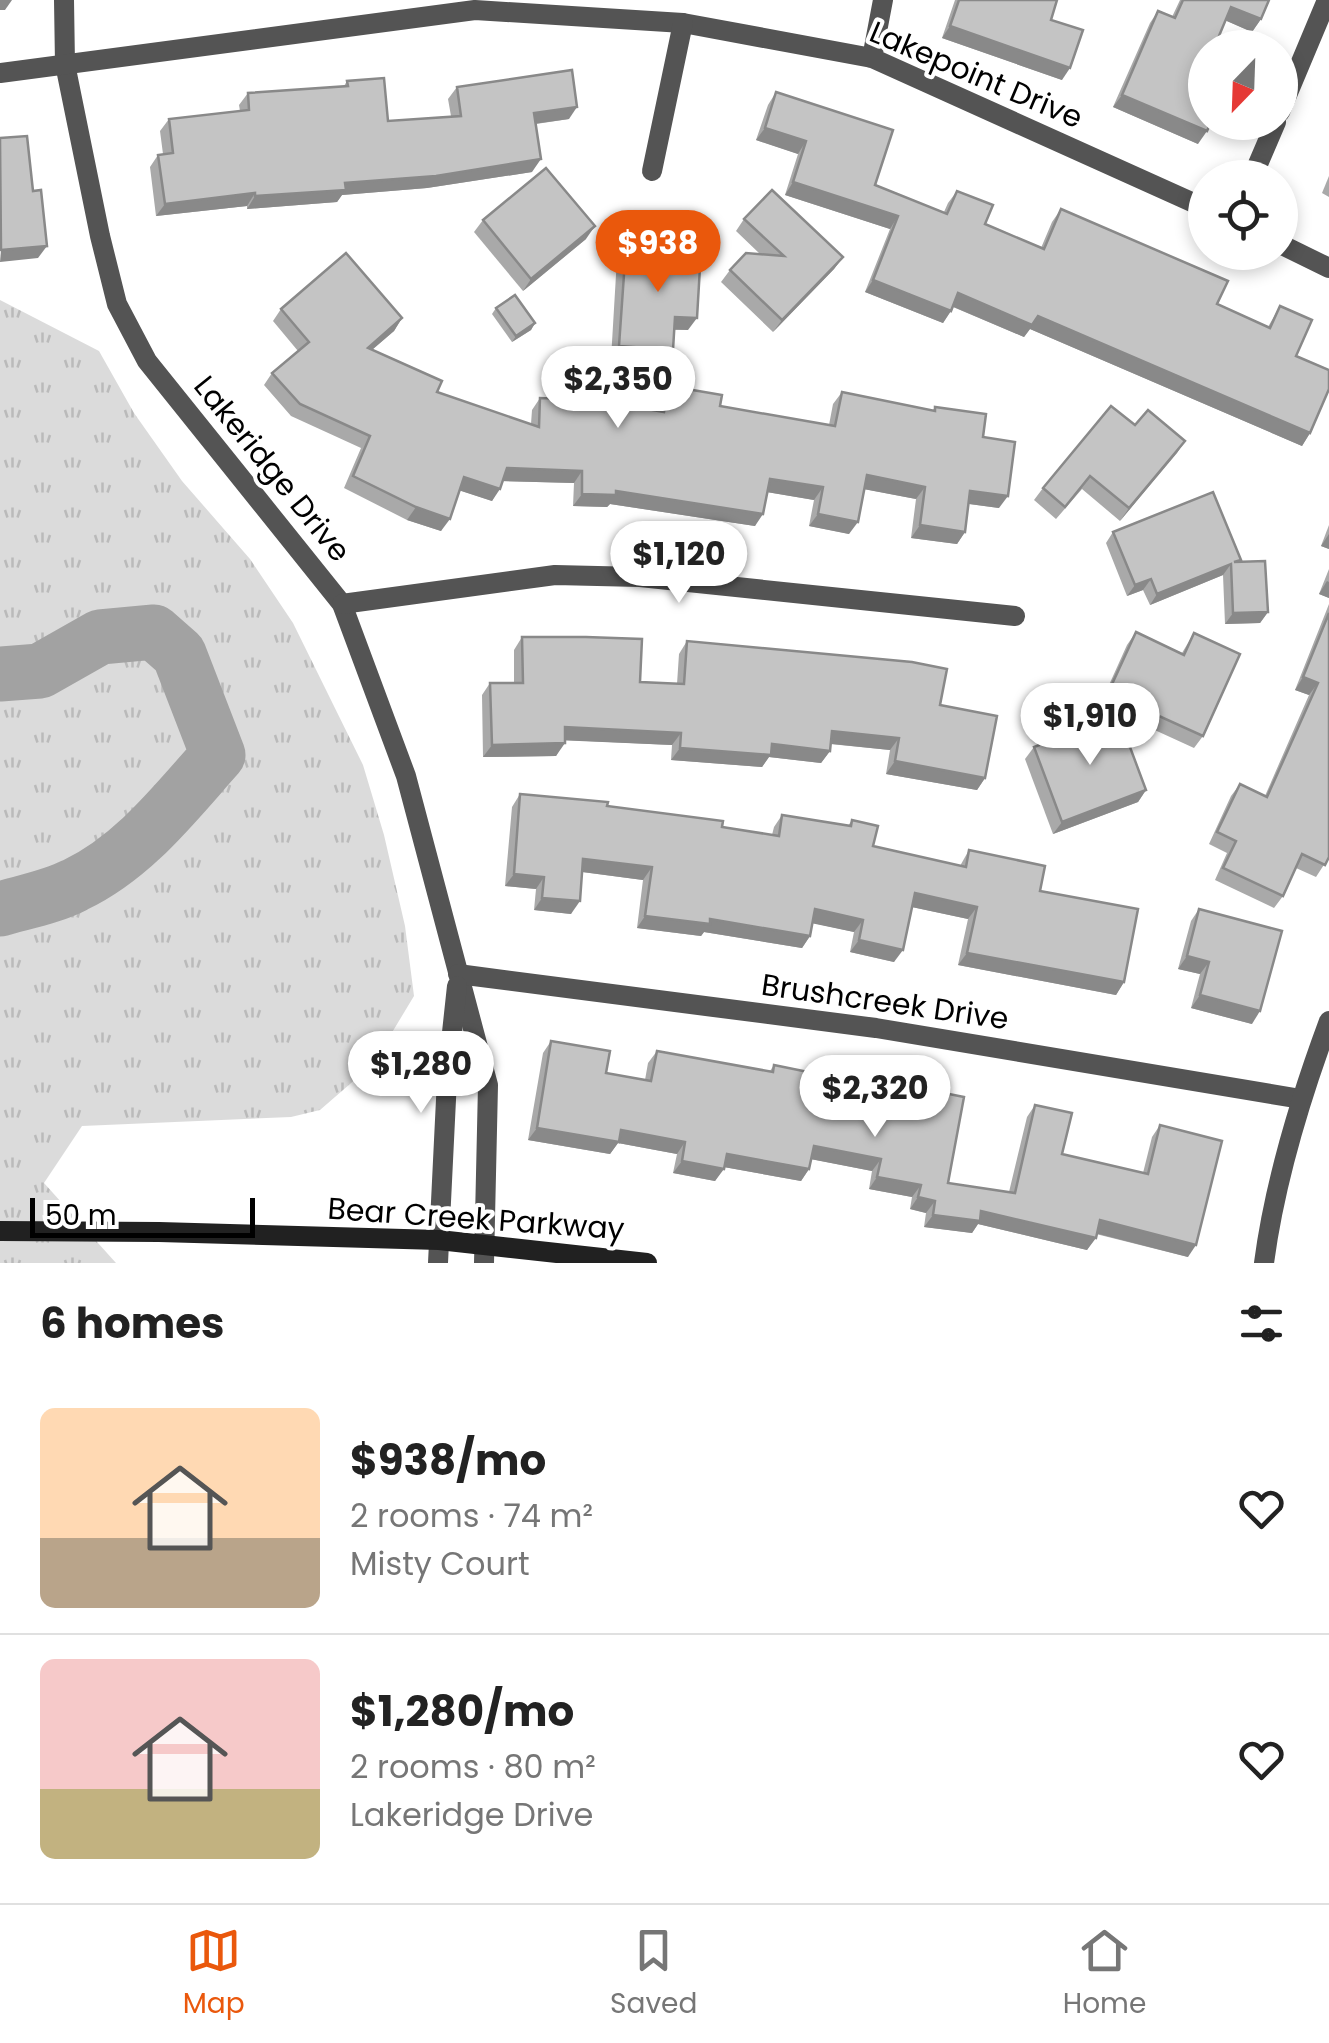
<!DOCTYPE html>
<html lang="en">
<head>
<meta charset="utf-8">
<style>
	body { margin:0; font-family:Poppins,sans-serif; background:#f6f6f6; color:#222; height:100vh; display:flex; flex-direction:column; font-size:38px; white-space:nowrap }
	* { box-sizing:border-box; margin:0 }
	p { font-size:32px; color:#767676 }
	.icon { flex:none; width:55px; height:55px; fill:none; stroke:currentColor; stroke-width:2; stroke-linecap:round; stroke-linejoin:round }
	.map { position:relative; height:1263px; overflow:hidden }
	.sheet { display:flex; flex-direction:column; background:#fff; flex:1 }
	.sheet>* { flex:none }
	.needle { width:65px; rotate:203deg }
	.fabs { position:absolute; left:1188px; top:30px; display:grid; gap:20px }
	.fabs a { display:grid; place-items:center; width:110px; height:110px; border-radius:50%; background:#fff; box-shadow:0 5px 15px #0003; font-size:50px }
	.scale { position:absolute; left:30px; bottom:25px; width:225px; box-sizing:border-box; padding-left:10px; border:5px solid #000; border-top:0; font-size:28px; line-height:35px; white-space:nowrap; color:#000; -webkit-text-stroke:8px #fff; paint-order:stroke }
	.price { position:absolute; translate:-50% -85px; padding:0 22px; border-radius:35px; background:#fff; color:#222; font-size:32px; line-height:65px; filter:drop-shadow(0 2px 5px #0008) }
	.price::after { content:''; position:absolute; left:50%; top:60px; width:30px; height:22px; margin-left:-15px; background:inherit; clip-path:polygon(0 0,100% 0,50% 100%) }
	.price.current { background:#ea580c; color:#fff }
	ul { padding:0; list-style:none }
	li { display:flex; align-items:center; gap:30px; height:250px; padding:0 40px }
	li+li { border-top:2px solid #e0e0e0 }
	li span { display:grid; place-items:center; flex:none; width:280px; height:200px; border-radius:15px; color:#555 }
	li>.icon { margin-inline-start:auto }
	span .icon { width:120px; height:120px; fill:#fffc; stroke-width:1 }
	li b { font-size:42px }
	h2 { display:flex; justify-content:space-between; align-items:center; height:120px; padding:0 40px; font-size:42px }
	.menu { display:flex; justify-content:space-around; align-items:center; height:140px; border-top:2px solid #e0e0e0; background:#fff; font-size:28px; color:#767676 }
	.menu a { display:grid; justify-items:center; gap:5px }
	.menu .current { color:#ea580c }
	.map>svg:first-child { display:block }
</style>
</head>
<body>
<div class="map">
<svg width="1329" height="1263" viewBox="0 0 1329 1263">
	<defs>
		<pattern id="grass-tufts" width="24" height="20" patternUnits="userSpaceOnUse" patternTransform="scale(2.5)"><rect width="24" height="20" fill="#dbdbdb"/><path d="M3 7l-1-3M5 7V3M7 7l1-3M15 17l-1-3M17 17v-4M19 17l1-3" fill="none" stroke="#bababa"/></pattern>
	</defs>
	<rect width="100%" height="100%" fill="#fff"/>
	<polygon fill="url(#grass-tufts)" points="0,300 99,351 134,413 182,481 250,559 293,623 363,765 384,835 405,926 414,996 373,1064 320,1110 291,1117 82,1126 44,1183 116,1263 0,1263"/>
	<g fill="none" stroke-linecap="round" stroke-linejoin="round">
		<path stroke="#a2a2a2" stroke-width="55" d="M0,674L40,671L100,637L154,632L179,654L218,755C175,803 134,857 75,885C52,897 24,902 0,909"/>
		<g stroke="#545454" stroke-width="20">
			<polyline points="64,0 65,64 100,236 117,304 147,361 342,604 406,776 488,1085 484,1263"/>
			<polyline points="872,58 883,0"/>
			<polyline points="0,73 475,10 683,23 872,58 1205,208"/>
			<polyline points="1280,112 1327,0"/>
			<polyline points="652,171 683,23"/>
			<polyline points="1252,178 1276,122"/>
			<polyline points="1280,244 1329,268"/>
			<polyline points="342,604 555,575 640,577 1015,616"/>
			<polyline points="458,974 876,1028 1301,1099"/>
			<polyline points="438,1263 447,1079 457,986"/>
			<path d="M1264,1263C1275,1180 1300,1099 1329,1021"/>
		</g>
		<polyline stroke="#212121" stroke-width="20" points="0,1231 159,1232 439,1240 647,1263"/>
	</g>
	<g fill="#a9a9a9">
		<polygon points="955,0 1057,0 1051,20 1062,80 942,38"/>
		<polygon points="1180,0 1269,0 1261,19 1252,32 1225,20 1205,48 1198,144 1113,107 1150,23 1158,11 1172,17"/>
		<polygon points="347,81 388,121 451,116 448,99 457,87 569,119 536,124 532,172 427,188 342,195 337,202 247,209 247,206 156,216 150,167 158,155 163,154 160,131 169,119 240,111 239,105 248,93 344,86"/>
		<polygon points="776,92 875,185 944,212 948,203 957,191 985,224 1041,248 1052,222 1061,209 1217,304 1268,327 1280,306 1296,356 1310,433 1302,446 1030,329 1024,337 953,307 943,323 865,292 890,229 785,195 798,154 756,140 768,105"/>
		<polygon points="1329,176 1329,197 1322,193"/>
		<polygon points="744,219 843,257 834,269 773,332 721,282 730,270 760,254 736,231"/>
		<polygon points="483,220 586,239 523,291 474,232"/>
		<polygon points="626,246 688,330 674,330 664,362 611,359 617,258"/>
		<polygon points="496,308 535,323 531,330 512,342 492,314"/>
		<polygon points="281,309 402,318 394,331 372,350 437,392 531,424 532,410 540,398 619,404 658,411 660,398 669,386 720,406 829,425 833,404 842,392 933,410 935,407 983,437 999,508 969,504 965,532 957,544 911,538 916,499 864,489 849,534 809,526 814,500 767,492 755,526 610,504 607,507 573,506 574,483 503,481 492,501 459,490 441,531 407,520 344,488 361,448 291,416 264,385 272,373 298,351 273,321"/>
		<polygon points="1135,425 1185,441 1120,521 1082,489 1056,519 1034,500 1043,488"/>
		<polygon points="1329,525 1329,549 1321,546"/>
		<polygon points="1113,532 1239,562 1268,612 1260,623 1225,624 1223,575 1150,605 1143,590 1127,596 1106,543"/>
		<polygon points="1329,569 1329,598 1319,594"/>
		<polygon points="1329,604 1329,857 1316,877 1296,868 1283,896 1274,908 1215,880 1227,853 1209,844 1231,796 1240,784 1265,796 1309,695 1295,690"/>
		<polygon points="1136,632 1182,653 1194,633 1203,736 1194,748 1100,705 1127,645"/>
		<polygon points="522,637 640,682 677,684 679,654 687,641 940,705 985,778 977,790 886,774 890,750 830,744 830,751 821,763 769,757 762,767 671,760 672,745 565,740 556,756 483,757 482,695 490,683 514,683 514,650"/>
		<polygon points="1034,747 1146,790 1138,802 1053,834 1025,759"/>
		<polygon points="520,794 607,806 772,835 774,827 782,815 848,826 852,820 873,846 960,866 969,850 1040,891 1124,982 1116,995 958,965 968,919 912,907 894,962 850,952 854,932 813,923 810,936 802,948 704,932 701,936 637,928 643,880 582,872 571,914 534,910 536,889 505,886 512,807"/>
		<polygon points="1199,909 1252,1024 1191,1008 1200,974 1178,969 1191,921"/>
		<polygon points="551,1041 606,1073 645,1080 648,1063 657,1051 770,1071 774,1065 843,1097 884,1105 886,1096 894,1083 948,1183 1009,1192 1027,1117 1035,1105 1062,1154 1143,1173 1152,1137 1160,1125 1188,1257 1096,1234 1087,1250 978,1224 972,1233 924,1227 926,1213 910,1209 912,1197 869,1189 872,1171 811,1159 809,1169 801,1181 724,1167 715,1181 673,1173 677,1154 618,1143 610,1154 528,1140 543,1053"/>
	</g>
	<g fill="#898989">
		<polygon points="0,0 12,0 5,10 0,10"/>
		<polygon points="1231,7 1261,19 1252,32 1222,19"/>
		<polygon points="950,26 1070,68 1062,80 942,38"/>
		<polygon points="1122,95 1207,131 1198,144 1113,107"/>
		<polygon points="577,107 569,119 526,125 534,113"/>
		<polygon points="765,128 806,141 798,154 756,140"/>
		<polygon points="541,159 532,172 427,188 342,195 337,202 247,209 255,196 345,183"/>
		<polygon points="793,182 898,216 890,229 785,195"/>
		<polygon points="255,193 247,206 156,216 165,204"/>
		<polygon points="595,226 586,239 523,291 531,279"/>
		<polygon points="47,246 38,258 0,262 1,250"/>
		<polygon points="843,257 834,269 773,332 782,320"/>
		<polygon points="873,280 951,311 943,323 865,292"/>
		<polygon points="958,293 1038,316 1310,433 1302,446 1030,329 1024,337 949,305"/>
		<polygon points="675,317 697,318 688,330 666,329"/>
		<polygon points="402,318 394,331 360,360 368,348"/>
		<polygon points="535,323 531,330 512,342 516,336"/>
		<polygon points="619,346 673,350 664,362 611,359"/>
		<polygon points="1185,441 1177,453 1120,521 1129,508"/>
		<polygon points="507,468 582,471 574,483 498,481"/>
		<polygon points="867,475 925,487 916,499 858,488"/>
		<polygon points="464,477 500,489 492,501 455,489"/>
		<polygon points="770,479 823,487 814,500 761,491"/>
		<polygon points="616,491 763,514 755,526 610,504 607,507 573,506 582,494"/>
		<polygon points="970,491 1008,496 999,508 962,503"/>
		<polygon points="416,507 450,519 441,531 407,520"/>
		<polygon points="818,514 858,522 849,534 809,526"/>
		<polygon points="920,525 965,532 957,544 911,538"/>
		<polygon points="1329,534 1329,549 1321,546"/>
		<polygon points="1231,564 1223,575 1150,605 1157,594"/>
		<polygon points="1151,579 1143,590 1127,596 1135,585"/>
		<polygon points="1327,581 1329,582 1329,598 1319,594"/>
		<polygon points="1268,612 1260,623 1225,624 1233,613"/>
		<polygon points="1303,677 1318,683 1309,695 1295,690"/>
		<polygon points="565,727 681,733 672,745 556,740"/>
		<polygon points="832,731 899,738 890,750 823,743"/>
		<polygon points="565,743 556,756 483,757 492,745"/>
		<polygon points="772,744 830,751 821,763 769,757 762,767 671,760 680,748"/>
		<polygon points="895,761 985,778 977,790 886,774"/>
		<polygon points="1146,790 1138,802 1053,834 1062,822"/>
		<polygon points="583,859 652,867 643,880 575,871"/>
		<polygon points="514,874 544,877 536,889 505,886"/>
		<polygon points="915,893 977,907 968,919 907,906"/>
		<polygon points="542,898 580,901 571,914 534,910"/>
		<polygon points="815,909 863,920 854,932 806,922"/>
		<polygon points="645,916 710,919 810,936 802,948 704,932 701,936 637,928"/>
		<polygon points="859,940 903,950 894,962 850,952"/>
		<polygon points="967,953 1124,982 1116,995 958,965"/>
		<polygon points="1187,956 1209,962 1200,974 1178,969"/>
		<polygon points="1200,995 1260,1011 1252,1024 1191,1008"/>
		<polygon points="537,1128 621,1130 685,1142 677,1154 618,1143 610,1154 528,1140"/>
		<polygon points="814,1146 881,1159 872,1171 805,1158"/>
		<polygon points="727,1154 809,1169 801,1181 718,1166"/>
		<polygon points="682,1161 724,1169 715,1181 673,1173"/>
		<polygon points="877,1177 921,1185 912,1197 869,1189"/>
		<polygon points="918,1197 935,1201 926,1213 910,1209"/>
		<polygon points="981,1211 1096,1238 1087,1250 978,1224 972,1233 924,1227 933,1215"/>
		<polygon points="1100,1220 1196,1245 1188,1257 1091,1232"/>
	</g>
	<g fill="#c4c4c4" stroke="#898989" stroke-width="2.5">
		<polygon points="959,0 1057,0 1051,20 1083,30 1070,68 950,26"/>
		<polygon points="1183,0 1269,0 1261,19 1231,7 1214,48 1205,48 1205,122 1211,122 1207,131 1122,95 1158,11 1175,18"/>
		<polygon points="572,70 577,107 534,113 541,159 436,176 345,183 346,190 255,196 255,193 165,204 158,155 173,153 169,119 249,110 248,93 348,86 347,81 384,78 388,121 461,116 457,87"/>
		<polygon points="776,92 893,130 875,185 947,214 957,191 993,205 985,224 1044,249 1061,209 1228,281 1217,304 1270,328 1280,306 1312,320 1296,356 1329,370 1329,389 1310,433 1038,316 1032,325 958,293 951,311 873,280 898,216 793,182 806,141 765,128"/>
		<polygon points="27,136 33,191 41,190 47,246 1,250 0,138"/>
		<polygon points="546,168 595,226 531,279 483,220"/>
		<polygon points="772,190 843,257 782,320 730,270 746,253 784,256 744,219"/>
		<polygon points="626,246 701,250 697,318 675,317 673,350 619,346"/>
		<polygon points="346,253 402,318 368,348 442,381 437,392 539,427 540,398 619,401 619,404 664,412 669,386 722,395 720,406 835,426 842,392 935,411 935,407 986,414 983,437 1015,442 1008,496 970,491 965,532 920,525 925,487 867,475 858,522 818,514 823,487 770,479 763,514 616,491 616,495 582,494 582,471 507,468 500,489 464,477 450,519 416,507 353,476 370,436 300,404 272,373 309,342 281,309"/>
		<polygon points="515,295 535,323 516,336 496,308"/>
		<polygon points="1111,406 1135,425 1148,410 1185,441 1129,508 1090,476 1065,507 1043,488"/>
		<polygon points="1213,492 1241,560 1234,562 1265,561 1268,612 1233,613 1231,564 1157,594 1151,579 1135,585 1113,532"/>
		<polygon points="1329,613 1329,857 1325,865 1302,854 1283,896 1223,868 1236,841 1217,832 1240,784 1267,797 1318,683 1303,677"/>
		<polygon points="1136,632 1184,655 1194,633 1240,654 1203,736 1108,693"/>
		<polygon points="522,637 586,637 642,639 640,682 684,684 687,641 912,662 947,669 940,705 997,716 985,778 895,761 899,738 832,731 830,751 772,744 771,755 680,748 681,733 565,727 565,743 492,745 490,683 523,683"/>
		<polygon points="1118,715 1146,790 1062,822 1034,747"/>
		<polygon points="520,794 608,802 607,806 723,821 722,827 779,836 782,815 851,826 852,820 878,826 873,846 966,867 969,850 1045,866 1040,891 1138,909 1124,982 967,953 977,907 915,893 903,950 859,940 863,920 815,909 810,936 710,919 710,924 645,916 652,867 583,859 580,901 542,898 544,877 514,874"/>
		<polygon points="1199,909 1282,931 1260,1011 1200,995 1209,962 1187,956"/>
		<polygon points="551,1041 610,1051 606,1073 651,1081 657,1051 773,1072 774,1065 847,1080 843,1097 890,1106 894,1083 964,1097 948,1183 1015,1193 1035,1105 1072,1113 1062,1154 1148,1174 1160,1125 1222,1141 1196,1245 1100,1220 1096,1238 981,1211 980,1221 933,1215 935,1201 918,1197 921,1185 877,1177 881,1159 814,1146 809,1169 727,1154 724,1169 682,1161 685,1142 621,1130 619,1142 537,1128"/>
	</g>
	<g text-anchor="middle" stroke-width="8" stroke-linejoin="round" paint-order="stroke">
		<g font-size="30" fill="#000" stroke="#fff">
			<text transform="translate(976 75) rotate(23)" y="10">Lakepoint Drive</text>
			<text transform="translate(272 469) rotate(51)" y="10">Lakeridge Drive</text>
			<text transform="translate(885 1002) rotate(8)" y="10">Brushcreek Drive</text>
			<text transform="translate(476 1219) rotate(4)" y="10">Bear Creek Parkway</text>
		</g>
	</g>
</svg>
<div class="fabs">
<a><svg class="needle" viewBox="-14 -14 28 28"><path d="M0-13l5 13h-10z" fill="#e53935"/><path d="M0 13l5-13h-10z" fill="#767676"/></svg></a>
<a><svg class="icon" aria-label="locate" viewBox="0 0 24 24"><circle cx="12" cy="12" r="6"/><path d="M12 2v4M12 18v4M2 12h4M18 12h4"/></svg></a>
</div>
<div class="scale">50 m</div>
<b class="price current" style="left:658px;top:295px">$938</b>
<b class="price" style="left:618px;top:431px">$2,350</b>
<b class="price" style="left:679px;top:606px">$1,120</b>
<b class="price" style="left:1090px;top:768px">$1,910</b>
<b class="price" style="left:421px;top:1116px">$1,280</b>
<b class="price" style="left:875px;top:1140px">$2,320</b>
</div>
<section class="sheet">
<h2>6 homes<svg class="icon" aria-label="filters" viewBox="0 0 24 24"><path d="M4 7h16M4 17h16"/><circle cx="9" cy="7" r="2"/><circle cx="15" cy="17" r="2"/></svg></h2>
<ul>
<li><span style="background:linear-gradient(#ffd9b3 65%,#b9a48a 0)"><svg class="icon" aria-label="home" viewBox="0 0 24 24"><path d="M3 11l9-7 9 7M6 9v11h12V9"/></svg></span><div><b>$938/mo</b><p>2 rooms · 74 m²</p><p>Misty Court</p></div><svg class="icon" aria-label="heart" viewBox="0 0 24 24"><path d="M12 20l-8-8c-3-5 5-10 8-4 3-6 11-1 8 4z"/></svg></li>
<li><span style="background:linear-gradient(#f6c9c9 65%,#c2b280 0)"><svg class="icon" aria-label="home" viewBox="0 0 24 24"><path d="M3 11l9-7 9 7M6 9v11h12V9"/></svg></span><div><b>$1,280/mo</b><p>2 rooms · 80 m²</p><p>Lakeridge Drive</p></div><svg class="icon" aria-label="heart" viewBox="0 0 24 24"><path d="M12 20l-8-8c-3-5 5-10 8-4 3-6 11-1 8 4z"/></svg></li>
</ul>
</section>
<nav class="menu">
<a class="current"><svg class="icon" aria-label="map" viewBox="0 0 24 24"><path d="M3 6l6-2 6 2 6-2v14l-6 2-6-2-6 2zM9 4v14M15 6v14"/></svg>Map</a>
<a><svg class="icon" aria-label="saved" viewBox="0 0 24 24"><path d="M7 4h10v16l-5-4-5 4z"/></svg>Saved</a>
<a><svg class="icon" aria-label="home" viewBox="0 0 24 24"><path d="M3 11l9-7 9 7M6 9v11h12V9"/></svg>Home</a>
</nav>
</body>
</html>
